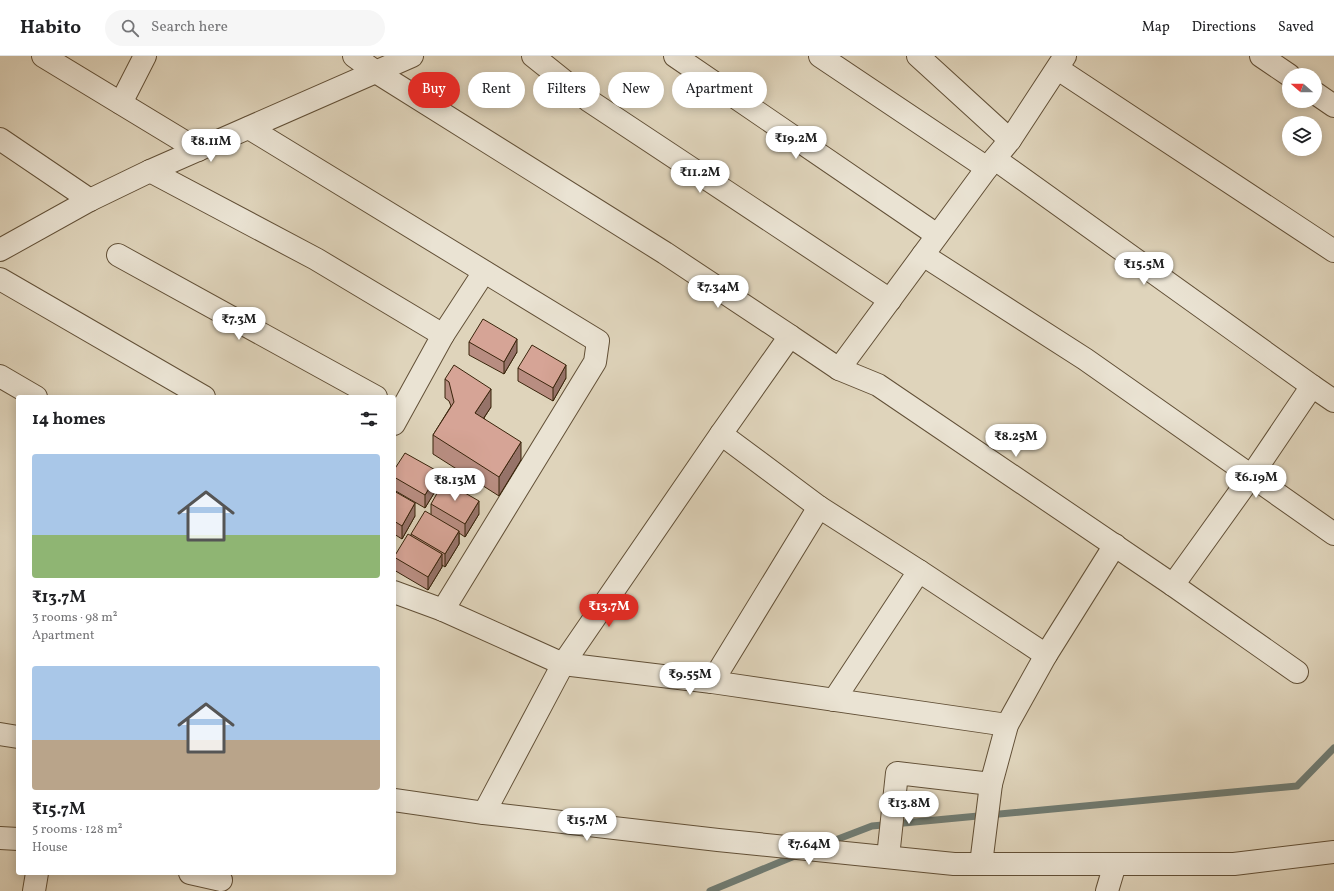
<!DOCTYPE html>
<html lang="en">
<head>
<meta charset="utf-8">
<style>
	body { margin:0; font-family:Vollkorn,serif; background:#f6f6f6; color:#202124; height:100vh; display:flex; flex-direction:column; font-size:15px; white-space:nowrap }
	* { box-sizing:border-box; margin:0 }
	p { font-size:13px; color:#757577 }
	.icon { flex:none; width:22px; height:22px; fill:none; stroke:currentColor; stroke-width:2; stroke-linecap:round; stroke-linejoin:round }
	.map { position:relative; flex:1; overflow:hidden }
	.panel { position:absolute; left:16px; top:339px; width:380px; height:480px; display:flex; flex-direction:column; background:#fff; border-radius:4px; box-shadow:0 2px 10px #0003 }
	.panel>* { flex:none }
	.top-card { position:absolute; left:408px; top:16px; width:380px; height:36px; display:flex; gap:8px }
	.needle { width:26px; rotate:290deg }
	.fabs { position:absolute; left:1282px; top:12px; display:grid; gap:8px }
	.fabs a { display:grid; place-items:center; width:40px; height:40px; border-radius:50%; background:#fff; box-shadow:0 2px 10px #0003; font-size:20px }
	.price { position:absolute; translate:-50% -34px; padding:0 9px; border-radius:14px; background:#fff; color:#222; font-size:13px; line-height:26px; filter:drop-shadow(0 1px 2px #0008) }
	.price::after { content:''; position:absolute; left:50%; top:24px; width:12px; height:9px; margin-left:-6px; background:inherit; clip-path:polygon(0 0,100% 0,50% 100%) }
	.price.selected { background:#d93025; color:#fff }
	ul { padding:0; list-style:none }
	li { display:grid; align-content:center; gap:8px; height:212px; padding:0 16px }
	li span { display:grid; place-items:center; height:124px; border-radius:4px; color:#555 }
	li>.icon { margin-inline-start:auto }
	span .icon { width:72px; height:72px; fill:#fffc; stroke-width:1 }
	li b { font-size:17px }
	h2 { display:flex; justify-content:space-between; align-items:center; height:48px; padding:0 16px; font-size:17px }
	.pill { padding:0 14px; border-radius:18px; background:#fff; box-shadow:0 2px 10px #0003; font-size:14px; line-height:36px }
	.pill.selected { background:#d93025; color:#fff }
	header { display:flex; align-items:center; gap:24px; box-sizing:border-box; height:56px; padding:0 20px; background:#fff; border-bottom:1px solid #e0e0e0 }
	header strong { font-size:19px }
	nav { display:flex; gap:22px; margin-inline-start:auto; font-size:14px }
	.search { width:280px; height:36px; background:#f6f6f6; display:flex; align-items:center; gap:10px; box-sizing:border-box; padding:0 14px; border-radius:22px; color:#757577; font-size:15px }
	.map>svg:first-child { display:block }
</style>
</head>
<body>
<header>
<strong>Habito</strong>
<div class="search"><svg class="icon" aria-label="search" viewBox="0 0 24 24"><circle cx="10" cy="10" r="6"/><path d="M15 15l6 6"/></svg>Search here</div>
<nav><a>Map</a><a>Directions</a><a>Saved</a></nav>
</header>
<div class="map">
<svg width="1334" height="835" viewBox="0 0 1334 835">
	<rect width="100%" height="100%" fill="#dfd4bb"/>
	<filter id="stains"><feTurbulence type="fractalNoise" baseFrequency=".005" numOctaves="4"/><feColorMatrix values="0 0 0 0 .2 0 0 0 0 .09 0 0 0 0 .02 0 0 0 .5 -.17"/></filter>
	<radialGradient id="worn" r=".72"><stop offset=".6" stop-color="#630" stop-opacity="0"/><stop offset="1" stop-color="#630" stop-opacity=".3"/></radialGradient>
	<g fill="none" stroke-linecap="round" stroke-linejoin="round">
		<g stroke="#707c73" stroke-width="7">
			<polyline points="825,788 872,770 1297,730 1334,692"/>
			<polyline points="710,835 797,799"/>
		</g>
		<g stroke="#625037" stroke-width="24">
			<g id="street">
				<polyline points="43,0 198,94"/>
				<polyline points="354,0 376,16 665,197 790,280"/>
				<polyline points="533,0 588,44 890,244"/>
				<polyline points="675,0 937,179"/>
				<polyline points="820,0 987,112"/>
				<polyline points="918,0 1010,84"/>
				<polyline points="1261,0 1289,19"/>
				<polyline points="1058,13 1334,195"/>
				<polyline points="1315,37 1334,50"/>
				<polyline points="121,47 145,0"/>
				<polyline points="249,72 598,285 595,306 443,554"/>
				<polyline points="0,83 90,144"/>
				<polyline points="995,103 1312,330"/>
				<polyline points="150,115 316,203 443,279 394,368"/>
				<polyline points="0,194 90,144 150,115 412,0"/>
				<polyline points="118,199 376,341"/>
				<polyline points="923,199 1085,303 1334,478"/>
				<polyline points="0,223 204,341"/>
				<polyline points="443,279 484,216"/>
				<polyline points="839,313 878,329 1173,529 1297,616"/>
				<polyline points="0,320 36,341"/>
				<polyline points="721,378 819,451"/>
				<polyline points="919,515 1046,599"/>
				<polyline points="1173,529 1252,419 1312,330 1334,345"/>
				<polyline points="394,536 443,554 563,608 712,626 1007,669"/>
				<polyline points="712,626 819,451 919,515 834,644"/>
				<polyline points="0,678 18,681"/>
				<polyline points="394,744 484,757 718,784 954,808 1234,808 1334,796"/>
				<polyline points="484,757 563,608 721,378 790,280 839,313 987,112 1010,84 1065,0"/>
				<polyline points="0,782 18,783"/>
				<polyline points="888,801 897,717 991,728 1007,669 1046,599 1115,489"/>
				<polyline points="981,808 991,728"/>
				<polyline points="190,817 221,824"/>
				<polyline points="34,835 37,817"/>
				<polyline points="1107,835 1115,808"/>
			</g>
		</g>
		<use href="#street" stroke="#eae3d3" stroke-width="22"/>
	</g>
	<g fill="#b88d81" stroke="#39240b">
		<polygon points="469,286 517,296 504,318 469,299"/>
		<polygon points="518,312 566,322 553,345 518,325"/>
		<polygon points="445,323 491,351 484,362 521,404 499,440 433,398 433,379 451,350 449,345 445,342"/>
		<polygon points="394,414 439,429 425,452 394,434"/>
		<polygon points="394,435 415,460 402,483 394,478"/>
		<polygon points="431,448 479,458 465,481 459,477 459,488 445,511 442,509 442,511 428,534 394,514 394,501 411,480 411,478 431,459"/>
	</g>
	<g fill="#967369" stroke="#39240b">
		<polygon points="517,283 517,296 504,318 504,306"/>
		<polygon points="566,309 566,322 553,345 553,332"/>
		<polygon points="491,333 491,351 475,375 475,357"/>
		<polygon points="521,386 521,404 499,440 499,421"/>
		<polygon points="439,416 439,429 425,452 425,439"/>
		<polygon points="479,445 479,458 465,481 465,468"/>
		<polygon points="415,447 415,460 402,483 402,470"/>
		<polygon points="459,475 459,488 445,511 445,498"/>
		<polygon points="442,498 442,511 428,534 428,521"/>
	</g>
	<g fill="#d6a496" stroke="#39240b">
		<polygon points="483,263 517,283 504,306 469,286"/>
		<polygon points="532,289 566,309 553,332 518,312"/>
		<polygon points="454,309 491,333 475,357 521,386 499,421 433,379 454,346 449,326 445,323"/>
		<polygon points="405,397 439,416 425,439 394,421 394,414"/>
		<polygon points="444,425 479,445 465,468 431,448"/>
		<polygon points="394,435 415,447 402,470 394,465"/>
		<polygon points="425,455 459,475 445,498 411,478"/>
		<polygon points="408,478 442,498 428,521 394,501"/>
	</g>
	<rect width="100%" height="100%" filter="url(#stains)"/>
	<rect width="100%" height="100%" fill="url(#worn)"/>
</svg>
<div class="fabs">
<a><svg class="needle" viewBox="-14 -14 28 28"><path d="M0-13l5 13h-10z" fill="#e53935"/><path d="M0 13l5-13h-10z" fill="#757577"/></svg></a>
<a><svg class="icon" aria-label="layers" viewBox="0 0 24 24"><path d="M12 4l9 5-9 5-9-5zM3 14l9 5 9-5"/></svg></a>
</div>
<b class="price" style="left:796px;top:104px">₹19.2M</b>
<b class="price" style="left:211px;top:107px">₹8.11M</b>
<b class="price" style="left:700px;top:138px">₹11.2M</b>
<b class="price" style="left:1144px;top:230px">₹15.5M</b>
<b class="price" style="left:718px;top:253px">₹7.34M</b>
<b class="price" style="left:239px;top:285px">₹7.3M</b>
<b class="price" style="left:1016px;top:402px">₹8.25M</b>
<b class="price" style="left:1256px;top:443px">₹6.19M</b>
<b class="price" style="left:455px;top:446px">₹8.13M</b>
<b class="price selected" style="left:609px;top:572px">₹13.7M</b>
<b class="price" style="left:690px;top:640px">₹9.55M</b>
<b class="price" style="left:909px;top:769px">₹13.8M</b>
<b class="price" style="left:587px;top:786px">₹15.7M</b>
<b class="price" style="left:809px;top:810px">₹7.64M</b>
<div class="top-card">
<a class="pill selected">Buy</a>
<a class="pill">Rent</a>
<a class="pill">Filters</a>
<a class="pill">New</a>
<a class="pill">Apartment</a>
</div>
<section class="panel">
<h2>14 homes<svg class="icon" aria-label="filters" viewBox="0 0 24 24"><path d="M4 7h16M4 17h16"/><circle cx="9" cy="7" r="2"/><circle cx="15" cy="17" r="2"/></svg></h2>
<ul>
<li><span style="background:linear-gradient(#a9c7e8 65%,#8fb573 0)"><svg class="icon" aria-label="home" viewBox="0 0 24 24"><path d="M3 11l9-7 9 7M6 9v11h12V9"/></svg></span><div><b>₹13.7M</b><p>3 rooms · 98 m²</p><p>Apartment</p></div></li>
<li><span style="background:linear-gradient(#a9c7e8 60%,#b9a48a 0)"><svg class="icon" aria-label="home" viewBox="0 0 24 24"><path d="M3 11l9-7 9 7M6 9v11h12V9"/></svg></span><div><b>₹15.7M</b><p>5 rooms · 128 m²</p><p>House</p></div></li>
</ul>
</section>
</div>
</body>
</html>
